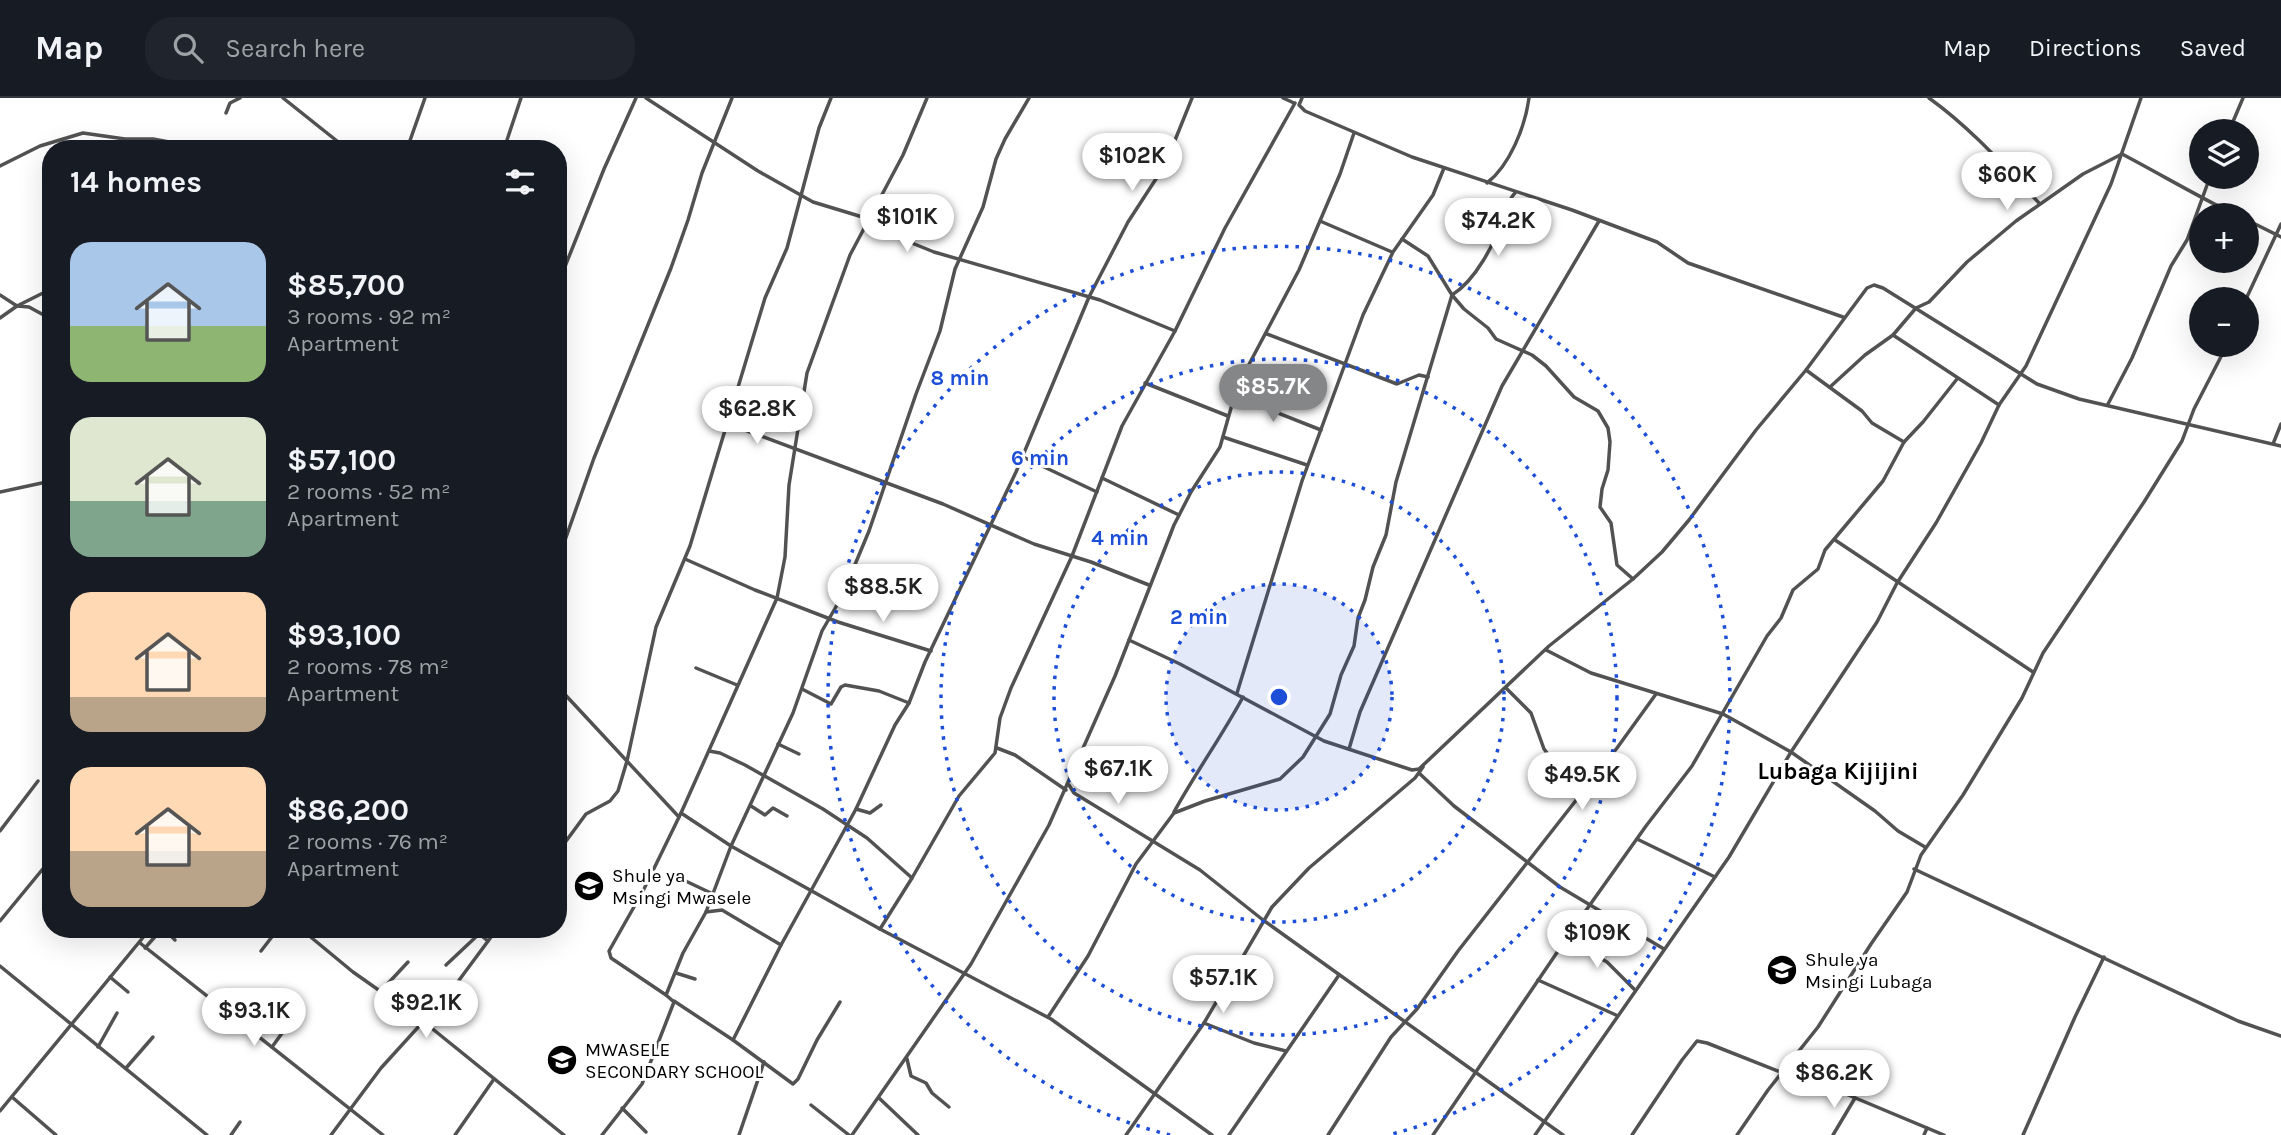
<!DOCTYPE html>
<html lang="en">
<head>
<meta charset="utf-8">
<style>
	body { margin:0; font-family:Karla,sans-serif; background:#20242c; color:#f1f3f6; height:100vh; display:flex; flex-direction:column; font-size:26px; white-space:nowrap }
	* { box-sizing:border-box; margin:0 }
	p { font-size:23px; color:#9ea1a6 }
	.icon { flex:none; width:38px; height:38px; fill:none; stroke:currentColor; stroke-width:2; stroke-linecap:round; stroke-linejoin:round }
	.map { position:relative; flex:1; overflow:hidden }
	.panel { position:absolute; left:42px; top:42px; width:525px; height:798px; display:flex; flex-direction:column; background:#171b24; border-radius:28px; box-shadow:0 7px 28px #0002 }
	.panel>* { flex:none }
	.controls { position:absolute; left:2189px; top:21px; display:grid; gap:14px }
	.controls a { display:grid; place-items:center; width:70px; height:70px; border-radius:50%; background:#171b24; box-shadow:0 7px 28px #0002; font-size:35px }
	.price { position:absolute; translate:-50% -60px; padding:0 16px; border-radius:24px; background:#fff; color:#222; font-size:23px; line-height:46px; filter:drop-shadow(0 2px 4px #0008) }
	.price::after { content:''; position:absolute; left:50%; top:42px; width:21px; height:16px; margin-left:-10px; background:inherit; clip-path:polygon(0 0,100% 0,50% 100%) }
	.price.current { background:#858687; color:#fff }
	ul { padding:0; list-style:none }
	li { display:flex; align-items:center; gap:21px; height:175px; padding:0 28px }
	li span { display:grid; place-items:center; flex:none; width:196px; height:140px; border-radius:21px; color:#555 }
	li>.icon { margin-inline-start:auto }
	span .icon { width:84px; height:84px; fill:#fffc; stroke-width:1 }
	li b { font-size:30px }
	h2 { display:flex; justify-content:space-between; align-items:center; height:84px; padding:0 28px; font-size:30px }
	header { display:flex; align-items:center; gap:42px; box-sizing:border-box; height:98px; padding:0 35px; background:#171b24; border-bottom:2px solid #363941 }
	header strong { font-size:33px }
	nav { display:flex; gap:38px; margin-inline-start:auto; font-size:24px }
	.search { width:490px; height:63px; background:#20242c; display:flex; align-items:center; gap:18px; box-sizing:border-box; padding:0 24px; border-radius:28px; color:#9ea1a6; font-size:26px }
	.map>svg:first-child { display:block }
</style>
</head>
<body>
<header>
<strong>Map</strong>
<div class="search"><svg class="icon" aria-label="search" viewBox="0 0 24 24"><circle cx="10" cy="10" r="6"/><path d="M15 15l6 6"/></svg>Search here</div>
<nav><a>Map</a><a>Directions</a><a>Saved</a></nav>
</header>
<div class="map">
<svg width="2281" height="1037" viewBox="0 0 2281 1037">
	<rect width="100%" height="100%" fill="#fff"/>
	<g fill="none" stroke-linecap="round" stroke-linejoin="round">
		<g stroke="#525252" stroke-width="3.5">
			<polyline points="283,0 347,51"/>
			<polyline points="646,0 758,73 813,104 869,121 902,141 934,154 1100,202 1175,233"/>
			<polyline points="1283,0 1294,5"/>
			<polyline points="1302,0 1299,7 1305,13 1412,59 1572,112 1657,144 1688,165 1843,219"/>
			<path d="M1929,0C1971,30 2004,68 2039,105"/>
			<polyline points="226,15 230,5 240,0"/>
			<polyline points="2229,33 2243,0"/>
			<polyline points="407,51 425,0"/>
			<polyline points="504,51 521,0"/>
			<polyline points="0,68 40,48 83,35 125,41 153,41 207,51"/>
			<path d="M1487,85C1510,67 1525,29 1529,0"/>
			<polyline points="2247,122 2281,139"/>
			<polyline points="1320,123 1392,154"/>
			<polyline points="1402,141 1428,158 1452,197 1464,211 1488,230 1496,241 1532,257 1546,268 1574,299 1598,313 1608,330 1610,344 1608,372 1602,391 1600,409 1611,425 1617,467 1633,481"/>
			<polyline points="558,186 604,71 636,0"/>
			<polyline points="0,197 17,208 29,209 51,221"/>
			<polyline points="2246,201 2281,126"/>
			<polyline points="0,220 17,208 51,191"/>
			<polyline points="1267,236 1397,286 1419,277 1428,279"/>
			<polyline points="1893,237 1999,307"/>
			<polyline points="1806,272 1862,313 1872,325 1904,344"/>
			<polyline points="1145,285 1228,318"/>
			<path d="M1830,289L1865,257L1893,237L1916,210L1929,204L1967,164L2016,123L2083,76L2122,56C2160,76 2197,98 2236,117"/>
			<polyline points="1232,300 1258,307 1321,332"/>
			<polyline points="2108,306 2132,260 2171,168 2187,142 2210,79"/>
			<polyline points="726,325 943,406 1034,446 1091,464 1149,487"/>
			<polyline points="1223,339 1307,367"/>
			<polyline points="2273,346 2281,326"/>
			<polyline points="1023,359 1097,394"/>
			<polyline points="1102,380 1179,417"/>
			<polyline points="0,394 51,383"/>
			<polyline points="1835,442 2033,574"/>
			<polyline points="685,461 755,492 838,524 931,553"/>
			<polyline points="558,462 594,360 671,170 688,122 702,75 732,0"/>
			<polyline points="1129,542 1180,566 1324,643 1412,672 1419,671 1549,548 1633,481 1662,454 1689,422 1756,332 1806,272 1867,190 1874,187 1883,190 2037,286 2079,301 2281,348"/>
			<polyline points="1546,552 1591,575 1723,616 1791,654 1875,713 1898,733 1925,749"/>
			<polyline points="696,570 737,587"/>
			<polyline points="558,589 679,719"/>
			<polyline points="1506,590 1531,615 1544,651 1564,677 1577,701"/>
			<polyline points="802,591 831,606 841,589 845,587 879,593 909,605"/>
			<polyline points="1237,595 1302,383 1363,217 1393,154 1433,97 1444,70"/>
			<polyline points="778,646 799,656"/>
			<polyline points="997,650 1015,657 1066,692"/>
			<polyline points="1349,651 1360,614 1502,288 1599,123"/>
			<polyline points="709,653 720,655 745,667 823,711 867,740 912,780 959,698 995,655 1000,620 1011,590 1072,458 1122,328 1175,233 1225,130 1295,5"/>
			<polyline points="1419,675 1454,708 1560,789 1664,851"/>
			<polyline points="1069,687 1074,695 1200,772 1263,822 1563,1037"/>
			<polyline points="751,708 765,717 773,710 787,718"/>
			<polyline points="856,711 870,715 881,707"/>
			<path d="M1174,714C1196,674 1222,638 1243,599"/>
			<polyline points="681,715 731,748 880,831 1051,921 1212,1037"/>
			<polyline points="0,733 38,683"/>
			<polyline points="1637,741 1715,779"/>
			<polyline points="558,754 586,716 610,703 618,693 627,663 656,529 690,448 765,200 787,150 819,30 831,0"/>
			<polyline points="1914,771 2238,923 2281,938"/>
			<polyline points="675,778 713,796"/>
			<polyline points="706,814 722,812 781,847"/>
			<polyline points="0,823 51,761"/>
			<polyline points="301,831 353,874 424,924 564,1037"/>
			<polyline points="473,831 488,843"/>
			<polyline points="880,831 912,780"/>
			<polyline points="1567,841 1607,864 1634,891"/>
			<polyline points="140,845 383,1037"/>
			<polyline points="145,850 160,833 168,835 175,842"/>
			<polyline points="261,853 278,831"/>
			<polyline points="446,867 479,836"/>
			<polyline points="0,868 207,1037"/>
			<polyline points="676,875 695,881"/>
			<polyline points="110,879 128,894"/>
			<polyline points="1538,882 1616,917"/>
			<polyline points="380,894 408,864"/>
			<polyline points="666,897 683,855 706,814 731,748 793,615 822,533 841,500 869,433 916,296 940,233 955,171 983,109 996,61 1005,41 1029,0"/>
			<polyline points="674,903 733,942 793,986 798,981 817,942 840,904"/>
			<polyline points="400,909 416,889"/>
			<path d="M1048,919L1088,858L1136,766L1174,715L1205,703L1280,681L1303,659L1330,616L1341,577L1354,548L1358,520L1365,502L1373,469L1386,437L1396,384L1452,197C1476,182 1494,146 1504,119C1507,110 1508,102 1515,95"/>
			<polyline points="1204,925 1254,945 1286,953"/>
			<polyline points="733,942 781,847 856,711 895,627 909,605 925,564 1016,374 1089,199 1128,124 1165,67 1192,0"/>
			<polyline points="98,949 117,915"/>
			<polyline points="272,949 301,909"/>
			<polyline points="907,961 911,978 926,985 932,995 949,1009"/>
			<polyline points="126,970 153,939"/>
			<polyline points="1783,976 1834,991 1944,1037"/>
			<polyline points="12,999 56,1037"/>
			<polyline points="879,1000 918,1037"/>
			<polyline points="811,1007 849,1037"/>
			<polyline points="622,1010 646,1034"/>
			<polyline points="0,1013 150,831"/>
			<polyline points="231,1037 240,1024"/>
			<polyline points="331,1037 381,970 451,893 497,831"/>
			<polyline points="455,1037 494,981"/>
			<polyline points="602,1037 642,986 674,904 666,897 611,860 609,853 643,793 681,715 777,500 785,459 789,387 807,275 850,157 903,57 927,0"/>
			<polyline points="739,1037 764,964"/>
			<polyline points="852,1037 971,866 1049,727 1115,578 1174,427 1191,394 1220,349 1237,289 1299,172 1340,76 1354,35"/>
			<polyline points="1126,1037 1204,925 1272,809 1309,770 1415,680 1423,669"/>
			<polyline points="1229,1037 1339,877"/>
			<polyline points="1328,1037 1391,939 1417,911 1458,853 1617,650 1656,596"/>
			<polyline points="1433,1037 1577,825 1646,728 1692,668 1767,538 1781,520 1793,492 1818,471 1825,452 1883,383 1904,344 1923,324 1957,281"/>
			<polyline points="1535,1037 1729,759 1791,654 1877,524 1897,485 1936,425 1981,345 1999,307 2026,268 2111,86 2141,0"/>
			<polyline points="1632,1037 1682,962 1697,943 1707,945 1783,975"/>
			<polyline points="1737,1037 1768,992 1818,929 1871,846 1907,794 1921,757 1963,697 2022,600 2043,555 2144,404 2182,343 2194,311 2227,247"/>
			<polyline points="1833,1037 1855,1000"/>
			<polyline points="1924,1037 1927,1030"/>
			<polyline points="2023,1037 2075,919 2104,859"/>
		</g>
	</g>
	<circle cx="1279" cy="599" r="113" fill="#1d4ed8" fill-opacity=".12"/>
	<g fill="none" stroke="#1d4ed8" stroke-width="3.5" stroke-dasharray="3.5 7">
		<circle cx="1279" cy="599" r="113"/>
		<circle cx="1279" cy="599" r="225"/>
		<circle cx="1279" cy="599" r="338"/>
		<path d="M1170 1037A451 451 0 1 1 1388 1037"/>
	</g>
	<defs>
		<g id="school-disc" transform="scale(1.575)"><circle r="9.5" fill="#000" stroke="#fff"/><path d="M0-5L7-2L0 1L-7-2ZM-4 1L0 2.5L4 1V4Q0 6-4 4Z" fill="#fff"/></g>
	</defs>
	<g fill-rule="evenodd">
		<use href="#school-disc" x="589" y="788"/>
		<use href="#school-disc" x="1782" y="872"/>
		<use href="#school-disc" x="562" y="962"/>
	</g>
	<g text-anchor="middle" stroke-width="6" stroke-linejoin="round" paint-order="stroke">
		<g font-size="19" fill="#000" stroke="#fff" text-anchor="start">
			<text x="612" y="784">Shule ya<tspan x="612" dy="22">Msingi Mwasele</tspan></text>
			<text x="1805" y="868">Shule ya<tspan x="1805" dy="22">Msingi Lubaga</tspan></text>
			<text x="585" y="958">MWASELE<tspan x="585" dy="22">SECONDARY SCHOOL</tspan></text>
		</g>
		<g font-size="23" font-weight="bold" fill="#000" stroke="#fff">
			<text x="1838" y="681">Lubaga Kijijini</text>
		</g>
	</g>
	<circle cx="1279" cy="599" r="10" fill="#1d4ed8" stroke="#fff" stroke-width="3.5"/>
	<g font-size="21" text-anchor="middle" font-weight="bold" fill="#1d4ed8" stroke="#fff" stroke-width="6" stroke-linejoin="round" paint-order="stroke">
		<text x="960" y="287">8 min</text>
		<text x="1040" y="367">6 min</text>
		<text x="1120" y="447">4 min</text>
		<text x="1199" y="526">2 min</text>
	</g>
</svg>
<div class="controls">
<a><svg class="icon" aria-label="layers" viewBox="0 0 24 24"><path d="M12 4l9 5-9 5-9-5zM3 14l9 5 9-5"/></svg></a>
<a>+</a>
<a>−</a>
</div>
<b class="price" style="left:1132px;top:95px">$102K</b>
<b class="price" style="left:2007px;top:114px">$60K</b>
<b class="price" style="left:907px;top:156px">$101K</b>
<b class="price" style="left:1498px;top:160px">$74.2K</b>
<b class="price current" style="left:1273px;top:326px">$85.7K</b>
<b class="price" style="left:757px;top:348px">$62.8K</b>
<b class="price" style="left:883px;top:526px">$88.5K</b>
<b class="price" style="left:1118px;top:708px">$67.1K</b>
<b class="price" style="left:1582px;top:714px">$49.5K</b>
<b class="price" style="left:1597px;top:872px">$109K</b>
<b class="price" style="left:1223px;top:917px">$57.1K</b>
<b class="price" style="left:426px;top:942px">$92.1K</b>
<b class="price" style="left:254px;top:950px">$93.1K</b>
<b class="price" style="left:1834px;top:1012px">$86.2K</b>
<section class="panel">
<h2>14 homes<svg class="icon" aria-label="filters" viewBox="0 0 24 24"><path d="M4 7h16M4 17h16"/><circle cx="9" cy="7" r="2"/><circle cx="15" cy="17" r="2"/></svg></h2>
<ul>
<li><span style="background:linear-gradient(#a9c7e8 60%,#8fb573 0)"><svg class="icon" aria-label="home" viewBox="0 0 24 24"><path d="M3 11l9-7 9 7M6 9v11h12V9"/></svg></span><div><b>$85,700</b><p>3 rooms · 92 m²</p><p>Apartment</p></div></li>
<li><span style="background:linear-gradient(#dfe7d0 60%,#7fa58c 0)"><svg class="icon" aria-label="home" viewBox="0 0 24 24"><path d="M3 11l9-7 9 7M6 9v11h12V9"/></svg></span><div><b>$57,100</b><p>2 rooms · 52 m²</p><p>Apartment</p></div></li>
<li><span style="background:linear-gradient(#ffd9b3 75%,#b9a48a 0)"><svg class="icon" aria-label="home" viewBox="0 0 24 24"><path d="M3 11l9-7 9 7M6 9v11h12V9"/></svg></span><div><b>$93,100</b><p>2 rooms · 78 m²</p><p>Apartment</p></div></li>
<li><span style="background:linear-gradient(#ffd9b3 60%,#b9a48a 0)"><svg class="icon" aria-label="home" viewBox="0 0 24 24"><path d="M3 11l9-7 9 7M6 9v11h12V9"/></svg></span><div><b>$86,200</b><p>2 rooms · 76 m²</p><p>Apartment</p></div></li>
</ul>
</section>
</div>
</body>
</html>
